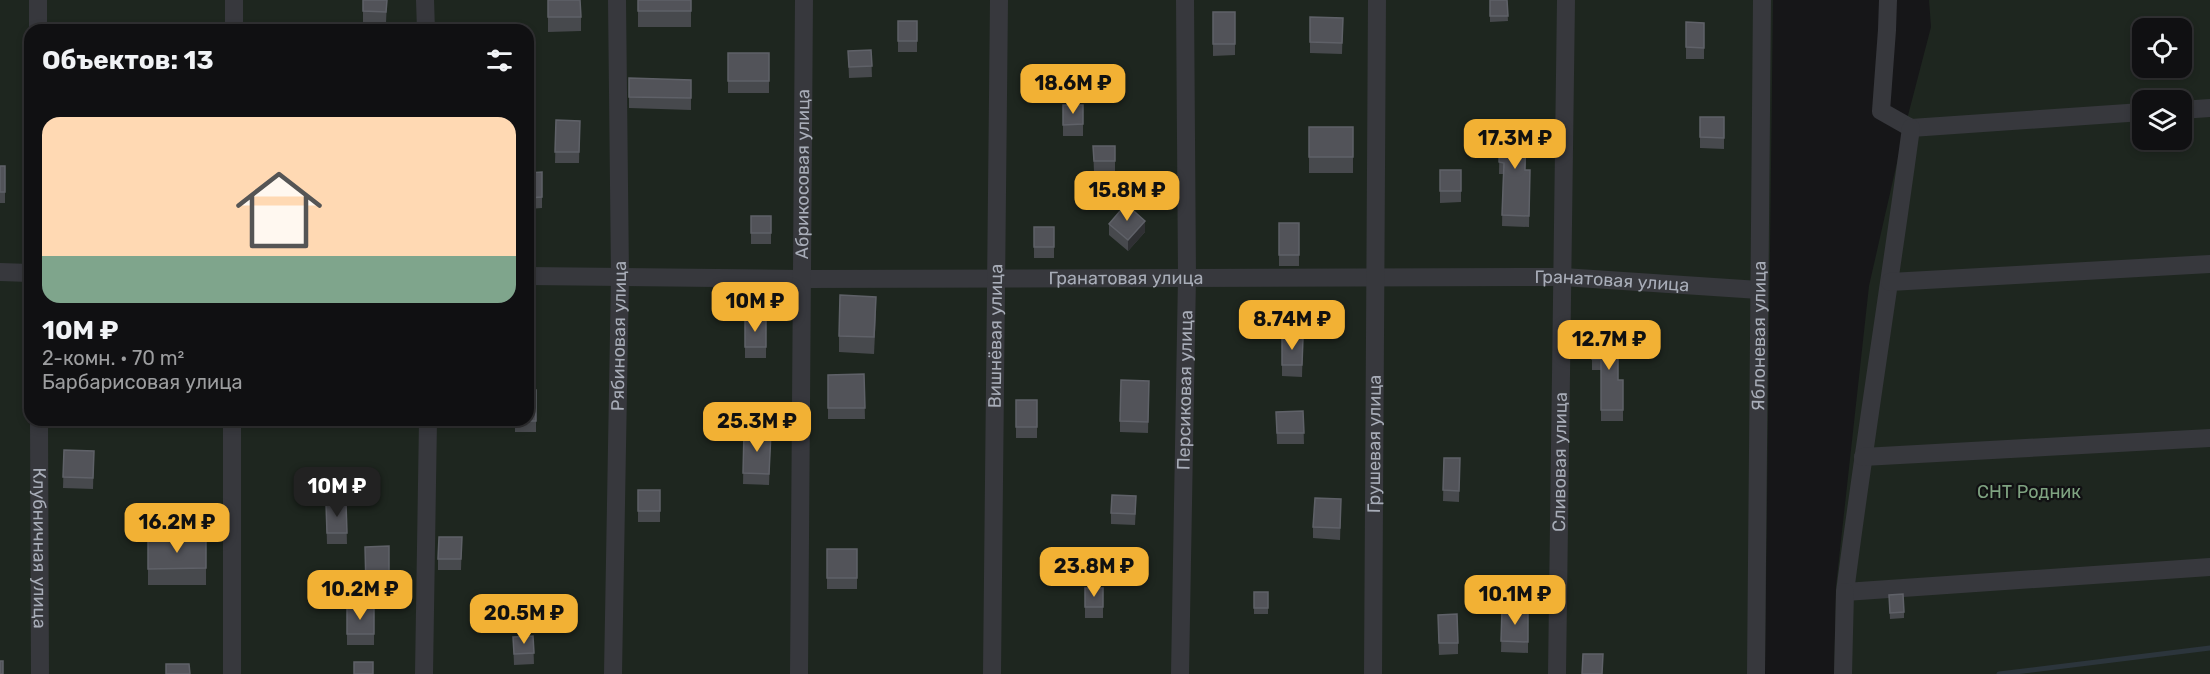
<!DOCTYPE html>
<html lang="ru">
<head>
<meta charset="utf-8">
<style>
	body { margin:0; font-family:Rubik,sans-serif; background:#19191b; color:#f1f3f6; height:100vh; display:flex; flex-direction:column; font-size:22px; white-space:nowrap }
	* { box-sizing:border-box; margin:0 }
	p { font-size:20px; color:#9c9d9f }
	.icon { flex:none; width:33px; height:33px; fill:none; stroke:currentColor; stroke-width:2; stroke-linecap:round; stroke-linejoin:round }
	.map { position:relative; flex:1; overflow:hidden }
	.sheet { position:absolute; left:24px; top:24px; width:510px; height:402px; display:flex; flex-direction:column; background:#101012; border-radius:18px; box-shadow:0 3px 9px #0003,0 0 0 2px #303032 }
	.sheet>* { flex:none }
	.fabs { position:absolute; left:2132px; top:18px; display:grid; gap:12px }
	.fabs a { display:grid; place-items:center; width:60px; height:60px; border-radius:12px; background:#101012; box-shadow:0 3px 9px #0003,0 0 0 2px #303032; font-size:30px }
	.price { position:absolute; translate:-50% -51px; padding:0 14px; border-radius:12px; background:#f2b134; color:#111; font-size:20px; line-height:39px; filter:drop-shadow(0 2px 3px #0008) }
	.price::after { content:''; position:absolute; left:50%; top:36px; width:18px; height:14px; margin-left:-9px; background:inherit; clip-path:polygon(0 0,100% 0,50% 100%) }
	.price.active { background:#222; color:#fff }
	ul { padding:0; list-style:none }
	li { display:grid; align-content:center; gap:12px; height:318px; padding:0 18px }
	li span { display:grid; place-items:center; height:186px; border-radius:18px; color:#555 }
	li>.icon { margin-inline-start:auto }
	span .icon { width:108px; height:108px; fill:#fffc; stroke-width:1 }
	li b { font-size:26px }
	h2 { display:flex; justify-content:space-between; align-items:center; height:72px; padding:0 18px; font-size:26px }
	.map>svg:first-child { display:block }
</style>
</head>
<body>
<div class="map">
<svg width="2210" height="674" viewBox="0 0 2210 674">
	<rect width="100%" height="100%" fill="#161618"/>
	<g fill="#1e261f" fill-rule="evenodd">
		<path d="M0,0H1773L1765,674H0ZM30,30H528V420H30Z"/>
		<path d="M1929,0H2210V674H1834L1836,586L1869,286L1905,127L1931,27ZM2142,28H2181V68H2142ZM2142,100H2181V140H2142Z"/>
	</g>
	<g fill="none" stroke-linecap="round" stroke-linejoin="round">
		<polyline stroke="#2c353c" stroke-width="5" points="1999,674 2210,648"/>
		<g stroke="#37383d" stroke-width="18">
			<polyline points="38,0 38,30"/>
			<polyline points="425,0 426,30"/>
			<polyline points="1888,0 1887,30 1881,111 1911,128 2142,112"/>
			<polyline points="234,30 234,0"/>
			<polyline points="2181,110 2210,108"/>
			<path d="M1911,128C1890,283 1865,437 1845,592L2210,567"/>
			<polyline points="0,272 30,273"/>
			<path id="s1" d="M528,276L802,279L1563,277L1759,290"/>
			<polyline points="1890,282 2210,264"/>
			<path id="s2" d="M39,420L40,674"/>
			<polyline points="1863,457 2210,438"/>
			<polyline points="232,674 232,420"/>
			<polyline points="424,674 428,420"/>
			<path id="s3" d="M613,674L620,277L617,0"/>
			<path id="s4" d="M799,674L804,0"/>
			<path id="s5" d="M992,674L999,0"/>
			<path id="s6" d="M1180,674L1187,277L1185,0"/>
			<path id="s7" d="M1373,674L1377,0"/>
			<path id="s8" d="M1557,674L1566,0"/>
			<path id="s9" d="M1756,674L1762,0"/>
			<polyline points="1843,674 1845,592"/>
		</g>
	</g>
	<g fill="#47494d">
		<polygon points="363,0 387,0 386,23 363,23"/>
		<polygon points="548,0 581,17 581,31 548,32"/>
		<rect x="638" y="0" width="53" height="27"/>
		<polygon points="1490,0 1507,0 1508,21 1490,22"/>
		<polygon points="1213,12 1235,12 1235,55 1213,56"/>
		<polygon points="1310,17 1343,18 1342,54 1310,53"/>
		<rect x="898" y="21" width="19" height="31"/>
		<polygon points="1686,22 1704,23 1704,59 1686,59"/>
		<polygon points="871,50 872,77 849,78 848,51"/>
		<rect x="728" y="53" width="41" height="40"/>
		<polygon points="629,78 691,80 691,110 629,108"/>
		<rect x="1063" y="105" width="20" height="31"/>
		<polygon points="1700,117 1724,117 1724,149 1700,148"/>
		<polygon points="556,120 580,121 579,163 555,163"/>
		<polygon points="1500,123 1525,170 1530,170 1529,227 1502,226 1503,174 1499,174"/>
		<rect x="1309" y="127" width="44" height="46"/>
		<polygon points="1093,146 1115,161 1115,172 1094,172"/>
		<rect x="0" y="166" width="5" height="37"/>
		<polygon points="1440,170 1461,170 1461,202 1440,203"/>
		<polygon points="542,172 542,208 528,209 528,173"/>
		<rect x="751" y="216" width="20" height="28"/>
		<rect x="1279" y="223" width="20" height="43"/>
		<polygon points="1109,224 1145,232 1128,251 1109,235"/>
		<rect x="1034" y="227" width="20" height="31"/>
		<polygon points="876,313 874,354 839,352 839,336"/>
		<polygon points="745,318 766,319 766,358 745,358"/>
		<polygon points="1592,334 1618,380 1623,380 1623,421 1601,421 1601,370 1592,370"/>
		<polygon points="1282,338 1303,338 1302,377 1282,376"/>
		<polygon points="864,374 865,419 828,419 828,375"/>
		<polygon points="1149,381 1148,433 1120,432 1120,421"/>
		<polygon points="536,390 536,432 515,432 515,420"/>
		<rect x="1016" y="400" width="21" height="38"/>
		<polygon points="1303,411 1304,444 1277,444 1276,412"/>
		<polygon points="744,432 771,432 769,485 743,484"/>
		<polygon points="64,450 94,451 93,489 63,488"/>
		<polygon points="1444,458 1460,458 1459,502 1443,501"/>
		<rect x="638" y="490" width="22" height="32"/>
		<polygon points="346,503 347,544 327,544 326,504"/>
		<polygon points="1136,507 1135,525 1111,524 1111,513"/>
		<polygon points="1341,510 1340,540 1313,538 1313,527"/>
		<polygon points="462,537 461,570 438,570 438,559"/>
		<polygon points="206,540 206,585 148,585 148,541"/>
		<polygon points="389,546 389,598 366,598 365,547"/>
		<rect x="827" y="549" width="30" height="40"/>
		<rect x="1085" y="588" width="18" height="30"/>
		<rect x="1254" y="592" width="14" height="22"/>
		<polygon points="1889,595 1904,612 1904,618 1890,619"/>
		<rect x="347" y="608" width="27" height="37"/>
		<polygon points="1502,610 1528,611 1528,653 1501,652"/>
		<polygon points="1438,626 1458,643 1458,654 1439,655"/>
		<polygon points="533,636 534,664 514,665 513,637"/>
	</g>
	<polygon fill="#2f3033" points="1145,221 1145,232 1128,251 1128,240"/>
	<g fill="#525359" stroke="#5f6168" stroke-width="1.5">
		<polygon points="363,0 387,0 386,12 363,11"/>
		<polygon points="548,0 580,0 581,17 548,17"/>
		<rect x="638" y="0" width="53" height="11"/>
		<polygon points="1490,0 1507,0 1508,16 1490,16"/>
		<rect x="1213" y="12" width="22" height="32"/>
		<polygon points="1310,17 1343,18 1342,43 1310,42"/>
		<rect x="898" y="21" width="19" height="20"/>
		<polygon points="1686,22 1704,23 1704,48 1686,47"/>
		<polygon points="871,50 872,66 849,67 848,51"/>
		<rect x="728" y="53" width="41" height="28"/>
		<polygon points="629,78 691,80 691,98 629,97"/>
		<polygon points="1063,105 1083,105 1083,124 1063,125"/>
		<polygon points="1700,117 1724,117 1724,138 1700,137"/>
		<polygon points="556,120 580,121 579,152 555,152"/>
		<polygon points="1500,123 1526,124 1525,170 1530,170 1529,216 1502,215 1504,163 1499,162"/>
		<rect x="1309" y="127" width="44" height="30"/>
		<polygon points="1093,146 1115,146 1115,161 1094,161"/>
		<rect x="0" y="166" width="5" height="26"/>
		<rect x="1440" y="170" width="21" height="21"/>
		<polygon points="542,172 542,197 528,198 528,173"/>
		<polygon points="1126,204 1145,221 1128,240 1109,224"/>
		<rect x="751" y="216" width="20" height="17"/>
		<rect x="1279" y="223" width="20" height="32"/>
		<rect x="1034" y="227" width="20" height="20"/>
		<polygon points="840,295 876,297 874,337 839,336"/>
		<polygon points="745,318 766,319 766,347 745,347"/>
		<polygon points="1592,334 1618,334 1618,380 1623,380 1623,410 1601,410 1601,359 1592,359"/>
		<polygon points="1282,338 1303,338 1302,365 1282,365"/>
		<polygon points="864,374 865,408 828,408 828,375"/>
		<polygon points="1121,380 1149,381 1148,422 1120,421"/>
		<polygon points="528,390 536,390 536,421 515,421 515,420 528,420"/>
		<rect x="1016" y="400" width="21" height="27"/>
		<polygon points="1303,411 1304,433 1277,433 1276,412"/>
		<polygon points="744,432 771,432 769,474 743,473"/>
		<polygon points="64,450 94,451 93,478 63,477"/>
		<polygon points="1444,458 1460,458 1459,491 1443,490"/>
		<rect x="638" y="490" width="22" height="21"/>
		<polygon points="1112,495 1136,496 1135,514 1111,513"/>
		<polygon points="1315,498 1341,499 1340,528 1313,527"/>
		<polygon points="346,503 347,533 327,533 326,504"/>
		<polygon points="439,537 462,537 461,559 438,559"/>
		<polygon points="206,540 206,568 148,569 148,541"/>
		<polygon points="389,546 389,586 366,587 365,547"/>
		<rect x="827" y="549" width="30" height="29"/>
		<rect x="1085" y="588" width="18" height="19"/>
		<rect x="1254" y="592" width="14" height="16"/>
		<polygon points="1903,594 1904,612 1890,613 1889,595"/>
		<rect x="347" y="608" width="27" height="26"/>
		<polygon points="1502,610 1528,611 1528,642 1501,641"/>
		<polygon points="1457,614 1458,643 1439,643 1438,615"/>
		<polygon points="533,636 534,653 514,654 513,637"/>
		<polygon points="1583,654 1603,654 1602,674 1582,674"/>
		<rect x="0" y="661" width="3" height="13"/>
		<rect x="354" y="662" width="19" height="12"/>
		<polygon points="166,664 189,664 190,674 166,674"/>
	</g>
	<g text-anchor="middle" stroke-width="4.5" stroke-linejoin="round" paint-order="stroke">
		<g font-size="18" fill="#a8adb8" stroke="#111113">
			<text dy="6" stroke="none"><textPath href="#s4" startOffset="500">Абрикосовая улица</textPath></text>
			<text dy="6" stroke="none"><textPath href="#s1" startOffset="598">Гранатовая улица</textPath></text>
			<text dy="6" stroke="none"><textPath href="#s1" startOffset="1084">Гранатовая улица</textPath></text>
			<text dy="6" stroke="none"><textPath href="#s3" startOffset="338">Рябиновая улица</textPath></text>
			<text dy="6" stroke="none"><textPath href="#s5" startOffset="338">Вишнёвая улица</textPath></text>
			<text dy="6" stroke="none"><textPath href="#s9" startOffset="338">Яблоневая улица</textPath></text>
			<text dy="6" stroke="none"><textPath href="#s6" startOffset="284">Персиковая улица</textPath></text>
			<text dy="6" stroke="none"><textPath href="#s7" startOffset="230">Грушевая улица</textPath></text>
			<text dy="6" stroke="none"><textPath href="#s8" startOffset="212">Сливовая улица</textPath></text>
			<text dy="6" stroke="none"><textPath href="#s2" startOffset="128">Клубничная улица</textPath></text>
		</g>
		<g font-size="18" fill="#7fa381" stroke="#111113">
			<text x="2029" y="498">СНТ Родник</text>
		</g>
	</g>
</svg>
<div class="fabs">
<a><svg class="icon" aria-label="locate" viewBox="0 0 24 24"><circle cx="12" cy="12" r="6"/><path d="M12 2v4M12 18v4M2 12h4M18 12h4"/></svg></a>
<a><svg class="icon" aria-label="layers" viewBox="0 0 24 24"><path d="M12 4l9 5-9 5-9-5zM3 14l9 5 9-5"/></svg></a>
</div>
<b class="price" style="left:1073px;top:115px">18.6M ₽</b>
<b class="price" style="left:1515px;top:170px">17.3M ₽</b>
<b class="price" style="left:1127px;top:222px">15.8M ₽</b>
<b class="price" style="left:755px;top:333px">10M ₽</b>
<b class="price" style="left:1292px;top:351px">8.74M ₽</b>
<b class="price" style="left:1609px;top:371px">12.7M ₽</b>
<b class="price" style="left:757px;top:453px">25.3M ₽</b>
<b class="price active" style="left:337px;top:518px">10M ₽</b>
<b class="price" style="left:177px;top:554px">16.2M ₽</b>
<b class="price" style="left:1094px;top:598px">23.8M ₽</b>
<b class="price" style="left:360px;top:621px">10.2M ₽</b>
<b class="price" style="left:1515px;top:626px">10.1M ₽</b>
<b class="price" style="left:524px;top:645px">20.5M ₽</b>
<section class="sheet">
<h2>Объектов: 13<svg class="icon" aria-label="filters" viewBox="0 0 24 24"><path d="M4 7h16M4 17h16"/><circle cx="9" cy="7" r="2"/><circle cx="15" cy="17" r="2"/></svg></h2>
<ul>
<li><span style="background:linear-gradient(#ffd9b3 75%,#7fa58c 0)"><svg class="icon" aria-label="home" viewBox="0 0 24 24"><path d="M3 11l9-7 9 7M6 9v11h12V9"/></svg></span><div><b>10M ₽</b><p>2-комн. · 70 m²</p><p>Барбарисовая улица</p></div></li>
</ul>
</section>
</div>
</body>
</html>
